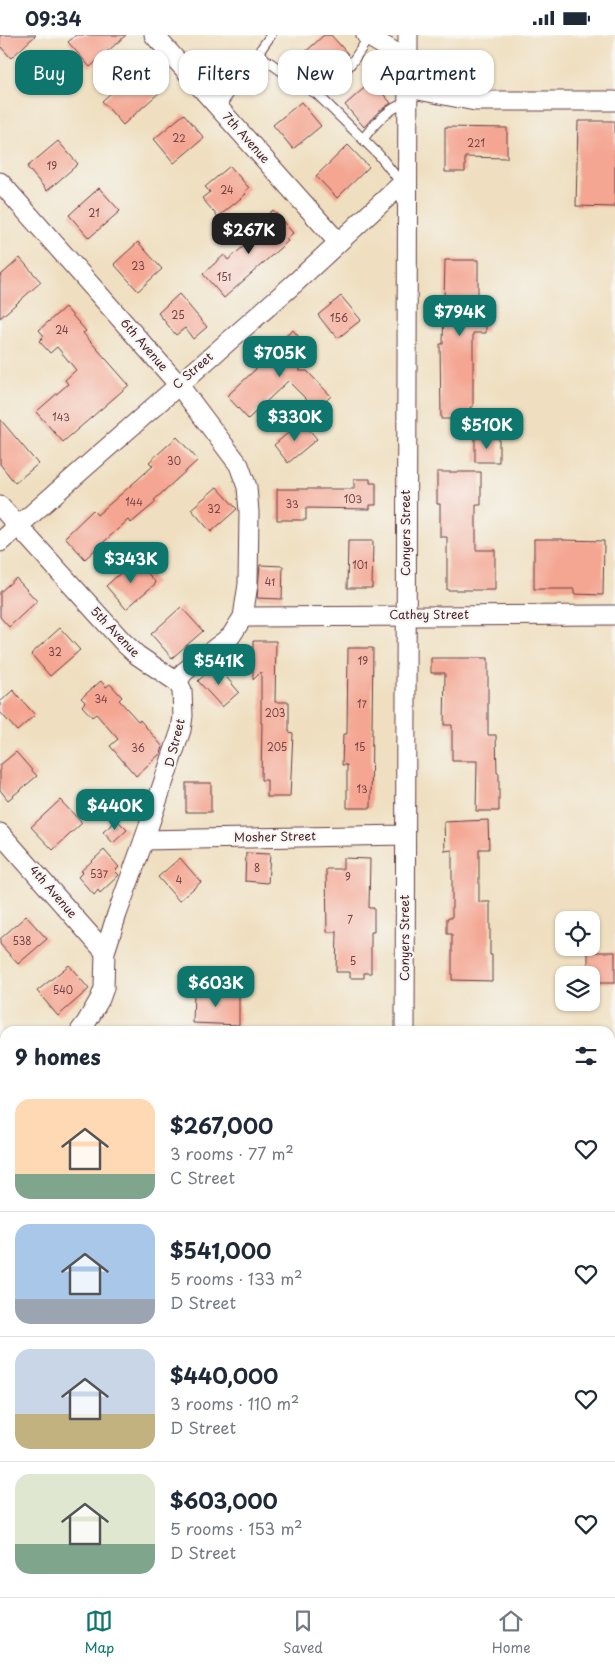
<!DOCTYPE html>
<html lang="en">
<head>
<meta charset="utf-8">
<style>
	body { margin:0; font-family:"Playpen Sans",sans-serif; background:#f6f6f7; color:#1f2937; height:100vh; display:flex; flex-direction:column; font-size:19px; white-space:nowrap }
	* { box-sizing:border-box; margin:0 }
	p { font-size:16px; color:#747a83 }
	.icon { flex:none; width:28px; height:28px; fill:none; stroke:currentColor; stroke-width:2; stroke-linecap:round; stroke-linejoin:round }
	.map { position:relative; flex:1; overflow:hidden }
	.side { position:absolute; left:0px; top:991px; width:615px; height:571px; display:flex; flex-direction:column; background:#fff; border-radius:15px 15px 0 0; box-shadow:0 1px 4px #0004 }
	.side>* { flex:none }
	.top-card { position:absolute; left:15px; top:15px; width:585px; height:45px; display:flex; gap:10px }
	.buttons { position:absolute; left:555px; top:876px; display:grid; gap:10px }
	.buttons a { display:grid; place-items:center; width:45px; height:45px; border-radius:10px; background:#fff; box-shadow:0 1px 4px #0004; font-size:25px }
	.price { position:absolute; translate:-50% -42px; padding:0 11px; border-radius:10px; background:#0f766e; color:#fff; font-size:16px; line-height:32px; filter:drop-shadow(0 1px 2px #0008) }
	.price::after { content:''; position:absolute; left:50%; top:30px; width:15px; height:11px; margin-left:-8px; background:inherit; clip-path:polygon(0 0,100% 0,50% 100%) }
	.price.active { background:#222; color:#fff }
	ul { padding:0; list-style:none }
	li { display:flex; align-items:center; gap:15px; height:125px; padding:0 15px }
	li+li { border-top:1px solid #e0e1e3 }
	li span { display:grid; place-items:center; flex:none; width:140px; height:100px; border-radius:15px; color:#555 }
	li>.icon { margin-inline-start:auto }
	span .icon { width:60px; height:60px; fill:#fffc; stroke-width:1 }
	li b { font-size:21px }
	h2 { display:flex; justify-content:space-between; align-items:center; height:60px; padding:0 15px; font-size:21px }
	.chip { padding:0 18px; border-radius:15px; background:#fff; box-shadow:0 1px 4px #0004; font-size:18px; line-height:45px }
	.chip.active { background:#0f766e; color:#fff }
	.status { display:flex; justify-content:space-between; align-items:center; height:35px; padding:0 25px; background:#fff; direction:ltr }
	.status svg { height:14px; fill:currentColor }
	.menu { display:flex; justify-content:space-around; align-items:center; height:70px; border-top:1px solid #e0e1e3; background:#fff; font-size:14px; color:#747a83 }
	.menu a { display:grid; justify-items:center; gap:2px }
	.menu .active { color:#0f766e }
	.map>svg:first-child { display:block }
</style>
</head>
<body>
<div class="status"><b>09:34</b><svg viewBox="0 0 49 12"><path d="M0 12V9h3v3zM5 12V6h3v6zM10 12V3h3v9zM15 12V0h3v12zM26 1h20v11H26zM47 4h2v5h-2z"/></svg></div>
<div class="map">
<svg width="615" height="1562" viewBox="0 0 615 1562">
	<rect width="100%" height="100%" fill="#f6f6f2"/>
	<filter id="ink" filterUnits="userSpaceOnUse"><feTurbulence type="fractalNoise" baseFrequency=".02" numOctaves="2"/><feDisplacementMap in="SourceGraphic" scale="10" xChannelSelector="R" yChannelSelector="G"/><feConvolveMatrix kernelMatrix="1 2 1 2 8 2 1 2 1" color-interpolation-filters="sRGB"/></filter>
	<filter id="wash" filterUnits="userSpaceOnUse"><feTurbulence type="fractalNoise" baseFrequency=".0096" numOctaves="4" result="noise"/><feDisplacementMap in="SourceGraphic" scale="20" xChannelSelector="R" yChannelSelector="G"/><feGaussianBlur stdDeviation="1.12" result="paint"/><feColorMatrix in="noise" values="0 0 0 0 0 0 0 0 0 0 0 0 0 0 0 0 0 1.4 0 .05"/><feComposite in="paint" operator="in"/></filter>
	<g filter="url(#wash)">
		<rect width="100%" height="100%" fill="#efdfc0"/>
		<g id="blocks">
			<g fill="#f4a692">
				<polygon points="0,0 36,0 11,23 0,11"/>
				<polygon points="76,0 126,0 90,32 68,7"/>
				<polygon points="324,0 331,0 348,19 320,43 301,21"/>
				<polygon points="141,31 162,55 123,90 102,66"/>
				<polygon points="372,46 391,68 378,77 364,92 345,70"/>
				<polygon points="301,67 321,91 293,114 273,90"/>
				<polygon points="184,79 204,103 174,128 154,104"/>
				<polygon points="578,86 615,86 615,172 576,171"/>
				<polygon points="445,92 507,93 507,123 465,122 465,137 445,137"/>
				<polygon points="58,106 78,129 47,156 27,132"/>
				<polygon points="348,110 369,132 337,163 316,141"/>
				<polygon points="230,131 249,153 244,157 246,159 218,182 202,163 210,157 205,152"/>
				<polygon points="99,153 120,176 89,203 69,180"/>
				<polygon points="273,175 293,198 286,204 288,206 224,263 203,239 224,220 228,225 251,205 246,199"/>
				<polygon points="138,207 162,234 138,256 114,229"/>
				<polygon points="20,223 41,247 0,283 0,241"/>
				<polygon points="445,225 478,225 478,264 486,264 486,298 473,298 473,372 470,372 469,384 441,384 440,309 443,309"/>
				<polygon points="179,259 207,292 193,304 185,293 176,300 158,278"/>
				<polygon points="341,261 361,285 338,303 333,297 332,298 318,280"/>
				<polygon points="65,272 86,296 83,298 129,350 63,407 36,377 68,349 65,345 76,335 57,312 50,318 39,306 44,301 39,295"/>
				<polygon points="293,295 315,322 298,336 307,336 331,361 317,375 288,346 248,384 227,361 272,319 269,315"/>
				<polygon points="0,384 38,429 15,448 0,429"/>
				<polygon points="302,386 317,404 288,428 274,410"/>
				<polygon points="177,402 198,425 154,465 156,467 131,488 128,485 85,524 65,502 93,475 97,480 153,431 149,427"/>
				<rect x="475" y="403" width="24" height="24"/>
				<polygon points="437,437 481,437 481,470 476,470 476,515 495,515 495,555 447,555 447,502 440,502 440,469 437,469"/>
				<polygon points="354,444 370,444 370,448 376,448 376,470 370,470 370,474 306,473 306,485 277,485 277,454 354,454"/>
				<polygon points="217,452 237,474 211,497 191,474"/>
				<polygon points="534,504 563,504 563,505 604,506 603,560 574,559 574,554 534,554"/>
				<polygon points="348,506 373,506 372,553 347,553"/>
				<polygon points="136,524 156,548 126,574 106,551"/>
				<polygon points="260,530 283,531 282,564 257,563"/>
				<polygon points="16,543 37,566 9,592 0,582 0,557"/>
				<polygon points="181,572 203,596 172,623 151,599"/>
				<polygon points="60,593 80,615 50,641 31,619"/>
				<polygon points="253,606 276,606 275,667 289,667 289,697 293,698 290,762 267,762 267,745 261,745 262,688 261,688 261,637 253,645"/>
				<polygon points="348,613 373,613 371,773 347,773 347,730 342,730 343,699 347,699"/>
				<polygon points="431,623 488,623 488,700 496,700 497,738 499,738 499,776 476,776 477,726 452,726 452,690 444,690 445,638 431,638"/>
				<polygon points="216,630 239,657 222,672 198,646"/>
				<polygon points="101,646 106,652 110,649 122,662 119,665 138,686 140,685 163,712 161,718 136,741 110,711 118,704 96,679 92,682 82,671 85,667 81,663"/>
				<polygon points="13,655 35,680 17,696 0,677 0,667"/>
				<polygon points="16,717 37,741 8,765 0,755 0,730"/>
				<rect x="186" y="748" width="25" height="29"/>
				<polygon points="60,765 82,788 53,815 31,792"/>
				<polygon points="117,785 127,795 113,808 103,797"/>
				<polygon points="488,785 489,814 479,814 479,867 490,867 490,920 492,920 492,946 452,945 452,899 447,899 447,883 452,883 452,815 445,816 444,787"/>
				<polygon points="104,815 119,832 115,836 119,840 100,858 98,855 94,860 78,842 83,837 81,836"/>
				<polygon points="246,818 270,819 268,848 245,846"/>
				<polygon points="180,823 201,847 179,866 158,842"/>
				<polygon points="343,823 370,824 369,873 374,873 374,897 371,897 371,938 364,938 364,943 350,943 350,937 336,937 337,897 327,897 326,834 343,834"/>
				<polygon points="26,881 47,904 18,929 0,909 0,904"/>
				<polygon points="588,917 615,917 615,948 591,948 591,940 588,940"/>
				<polygon points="69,930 89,954 58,981 37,956"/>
				<polygon points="194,957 239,958 239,990 193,988"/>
			</g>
		</g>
	</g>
	<g filter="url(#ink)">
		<use href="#blocks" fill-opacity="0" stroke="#633c41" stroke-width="1"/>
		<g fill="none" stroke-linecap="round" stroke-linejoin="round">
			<g stroke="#633c41" stroke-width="11">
				<g id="lane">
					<polyline points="258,19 298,48 317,59 339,43 353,26 369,2"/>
					<polyline points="317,59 379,120 402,149"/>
					<polyline points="219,73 271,0"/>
					<path d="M363,104C376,87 387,74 408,67"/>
					<polyline points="0,1313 5,1311"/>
					<polyline points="610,1535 615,1536"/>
					<polyline points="183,1558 185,1562"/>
					<polyline points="521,1562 521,1558"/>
				</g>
			</g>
			<g stroke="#633c41" stroke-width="21">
				<g id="street">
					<polyline points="154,0 338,207"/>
					<polyline points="366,0 408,25"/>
					<polyline points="408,53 475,66 615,66"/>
					<polyline points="0,147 178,349 239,430 247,452 249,477 248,549 243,582 231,601 184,637 177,647"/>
					<polyline points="0,471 123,607 137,620 177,647 182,655 183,681 181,695 144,805 117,879 105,917 104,953 100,964 86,988 80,996"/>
					<polyline points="0,507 296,247 407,144"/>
					<polyline points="243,582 615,580"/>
					<polyline points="0,798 105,917"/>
					<polyline points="144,805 405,800"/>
					<polyline points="405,996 408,0"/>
					<polyline points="0,1074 5,1069"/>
					<polyline points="0,1459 5,1458"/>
					<polyline points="478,1558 478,1562"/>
				</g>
			</g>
			<g stroke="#633c41" stroke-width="29">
				<g id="secondary">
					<polyline points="610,1101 615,1102"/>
					<polyline points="0,1104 5,1103"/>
				</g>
			</g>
			<use href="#lane" stroke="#fff" stroke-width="9"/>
			<use href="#street" stroke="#fff" stroke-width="19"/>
			<use href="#secondary" stroke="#fbe5cf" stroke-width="26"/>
		</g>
	</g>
	<g text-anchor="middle" stroke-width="4.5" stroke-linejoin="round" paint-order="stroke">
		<g font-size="10" fill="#744145">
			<text x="179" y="107">22</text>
			<text x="476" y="112">221</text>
			<text x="52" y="135">19</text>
			<text x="227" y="159">24</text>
			<text x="94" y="182">21</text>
			<text x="138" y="235">23</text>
			<text x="224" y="246">151</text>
			<text x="178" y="284">25</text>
			<text x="339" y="287">156</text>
			<text x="62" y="299">24</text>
			<text x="61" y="386">143</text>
			<text x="174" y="430">30</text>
			<text x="353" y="468">103</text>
			<text x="134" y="471">144</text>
			<text x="292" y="473">33</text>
			<text x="214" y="478">32</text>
			<text x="360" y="534">101</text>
			<text x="270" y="551">41</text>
			<text x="55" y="621">32</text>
			<text x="363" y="630">19</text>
			<text x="101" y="668">34</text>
			<text x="362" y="673">17</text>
			<text x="275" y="682">203</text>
			<text x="277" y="716">205</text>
			<text x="360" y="716">15</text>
			<text x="138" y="717">36</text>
			<text x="362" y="758">13</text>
			<text x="257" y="837">8</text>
			<text x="99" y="843">537</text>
			<text x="348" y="846">9</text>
			<text x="179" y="849">4</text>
			<text x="350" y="889">7</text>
			<text x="22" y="910">538</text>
			<text x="353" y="930">5</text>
			<text x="63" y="959">540</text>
		</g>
		<g font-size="12" fill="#4a1f2b" stroke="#f6f6f2">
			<text transform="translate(246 103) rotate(48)" y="4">7th Avenue</text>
			<text transform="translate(144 310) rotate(49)" y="4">6th Avenue</text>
			<text transform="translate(193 336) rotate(-41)" y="4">C Street</text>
			<text transform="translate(406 498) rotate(-90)" y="4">Conyers Street</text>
			<text x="429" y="584">Cathey Street</text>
			<text transform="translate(115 597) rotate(46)" y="4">5th Avenue</text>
			<text transform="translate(175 708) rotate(-76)" y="4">D Street</text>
			<text transform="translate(275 802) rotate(-1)" y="4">Mosher Street</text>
			<text transform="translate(53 857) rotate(49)" y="4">4th Avenue</text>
			<text transform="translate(405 903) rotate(-90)" y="4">Conyers Street</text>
		</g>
	</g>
</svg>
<div class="buttons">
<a><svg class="icon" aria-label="locate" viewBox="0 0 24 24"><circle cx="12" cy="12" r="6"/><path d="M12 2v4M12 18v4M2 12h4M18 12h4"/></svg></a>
<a><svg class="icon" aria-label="layers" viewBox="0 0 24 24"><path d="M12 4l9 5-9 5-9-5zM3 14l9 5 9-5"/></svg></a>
</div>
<b class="price active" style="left:249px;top:220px">$267K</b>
<b class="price" style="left:460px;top:302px">$794K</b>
<b class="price" style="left:280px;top:343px">$705K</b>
<b class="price" style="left:295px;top:407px">$330K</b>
<b class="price" style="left:487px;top:415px">$510K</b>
<b class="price" style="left:131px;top:549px">$343K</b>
<b class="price" style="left:219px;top:651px">$541K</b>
<b class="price" style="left:115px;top:796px">$440K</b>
<b class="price" style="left:216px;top:973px">$603K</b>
<div class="top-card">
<a class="chip active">Buy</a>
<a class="chip">Rent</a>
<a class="chip">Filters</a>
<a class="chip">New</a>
<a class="chip">Apartment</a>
</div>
<section class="side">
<h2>9 homes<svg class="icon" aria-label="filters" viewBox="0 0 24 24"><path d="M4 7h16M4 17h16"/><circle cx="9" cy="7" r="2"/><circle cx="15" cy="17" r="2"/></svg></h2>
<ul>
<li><span style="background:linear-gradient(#ffd9b3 75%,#7fa58c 0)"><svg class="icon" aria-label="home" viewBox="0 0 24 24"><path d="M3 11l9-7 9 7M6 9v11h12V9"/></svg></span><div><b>$267,000</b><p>3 rooms · 77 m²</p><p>C Street</p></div><svg class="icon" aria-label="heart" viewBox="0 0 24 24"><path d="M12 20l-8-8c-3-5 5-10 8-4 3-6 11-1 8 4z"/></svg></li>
<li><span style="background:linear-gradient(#a9c7e8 75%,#9aa5b1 0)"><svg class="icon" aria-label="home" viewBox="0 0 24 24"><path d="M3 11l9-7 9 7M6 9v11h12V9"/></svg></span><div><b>$541,000</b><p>5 rooms · 133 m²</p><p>D Street</p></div><svg class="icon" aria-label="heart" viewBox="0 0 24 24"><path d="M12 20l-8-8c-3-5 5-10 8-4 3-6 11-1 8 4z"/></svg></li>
<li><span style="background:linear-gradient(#c9d6e8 65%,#c2b280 0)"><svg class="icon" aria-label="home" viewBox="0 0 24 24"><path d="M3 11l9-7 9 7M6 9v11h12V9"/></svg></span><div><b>$440,000</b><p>3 rooms · 110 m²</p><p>D Street</p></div><svg class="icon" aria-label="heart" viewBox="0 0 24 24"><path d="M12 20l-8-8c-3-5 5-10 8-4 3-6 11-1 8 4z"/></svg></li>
<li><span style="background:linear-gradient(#dfe7d0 70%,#7fa58c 0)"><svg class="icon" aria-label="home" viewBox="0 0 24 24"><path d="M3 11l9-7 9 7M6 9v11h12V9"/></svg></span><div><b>$603,000</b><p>5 rooms · 153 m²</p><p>D Street</p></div><svg class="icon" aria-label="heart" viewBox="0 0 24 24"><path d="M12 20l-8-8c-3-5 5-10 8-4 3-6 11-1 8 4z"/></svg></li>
</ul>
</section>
</div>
<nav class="menu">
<a class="active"><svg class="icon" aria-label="map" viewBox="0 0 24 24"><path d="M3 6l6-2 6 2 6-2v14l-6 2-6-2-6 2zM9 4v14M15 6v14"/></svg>Map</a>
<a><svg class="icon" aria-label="saved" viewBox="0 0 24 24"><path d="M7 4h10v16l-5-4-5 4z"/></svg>Saved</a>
<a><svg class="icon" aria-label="home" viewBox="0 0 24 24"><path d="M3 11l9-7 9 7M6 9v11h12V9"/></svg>Home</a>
</nav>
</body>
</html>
